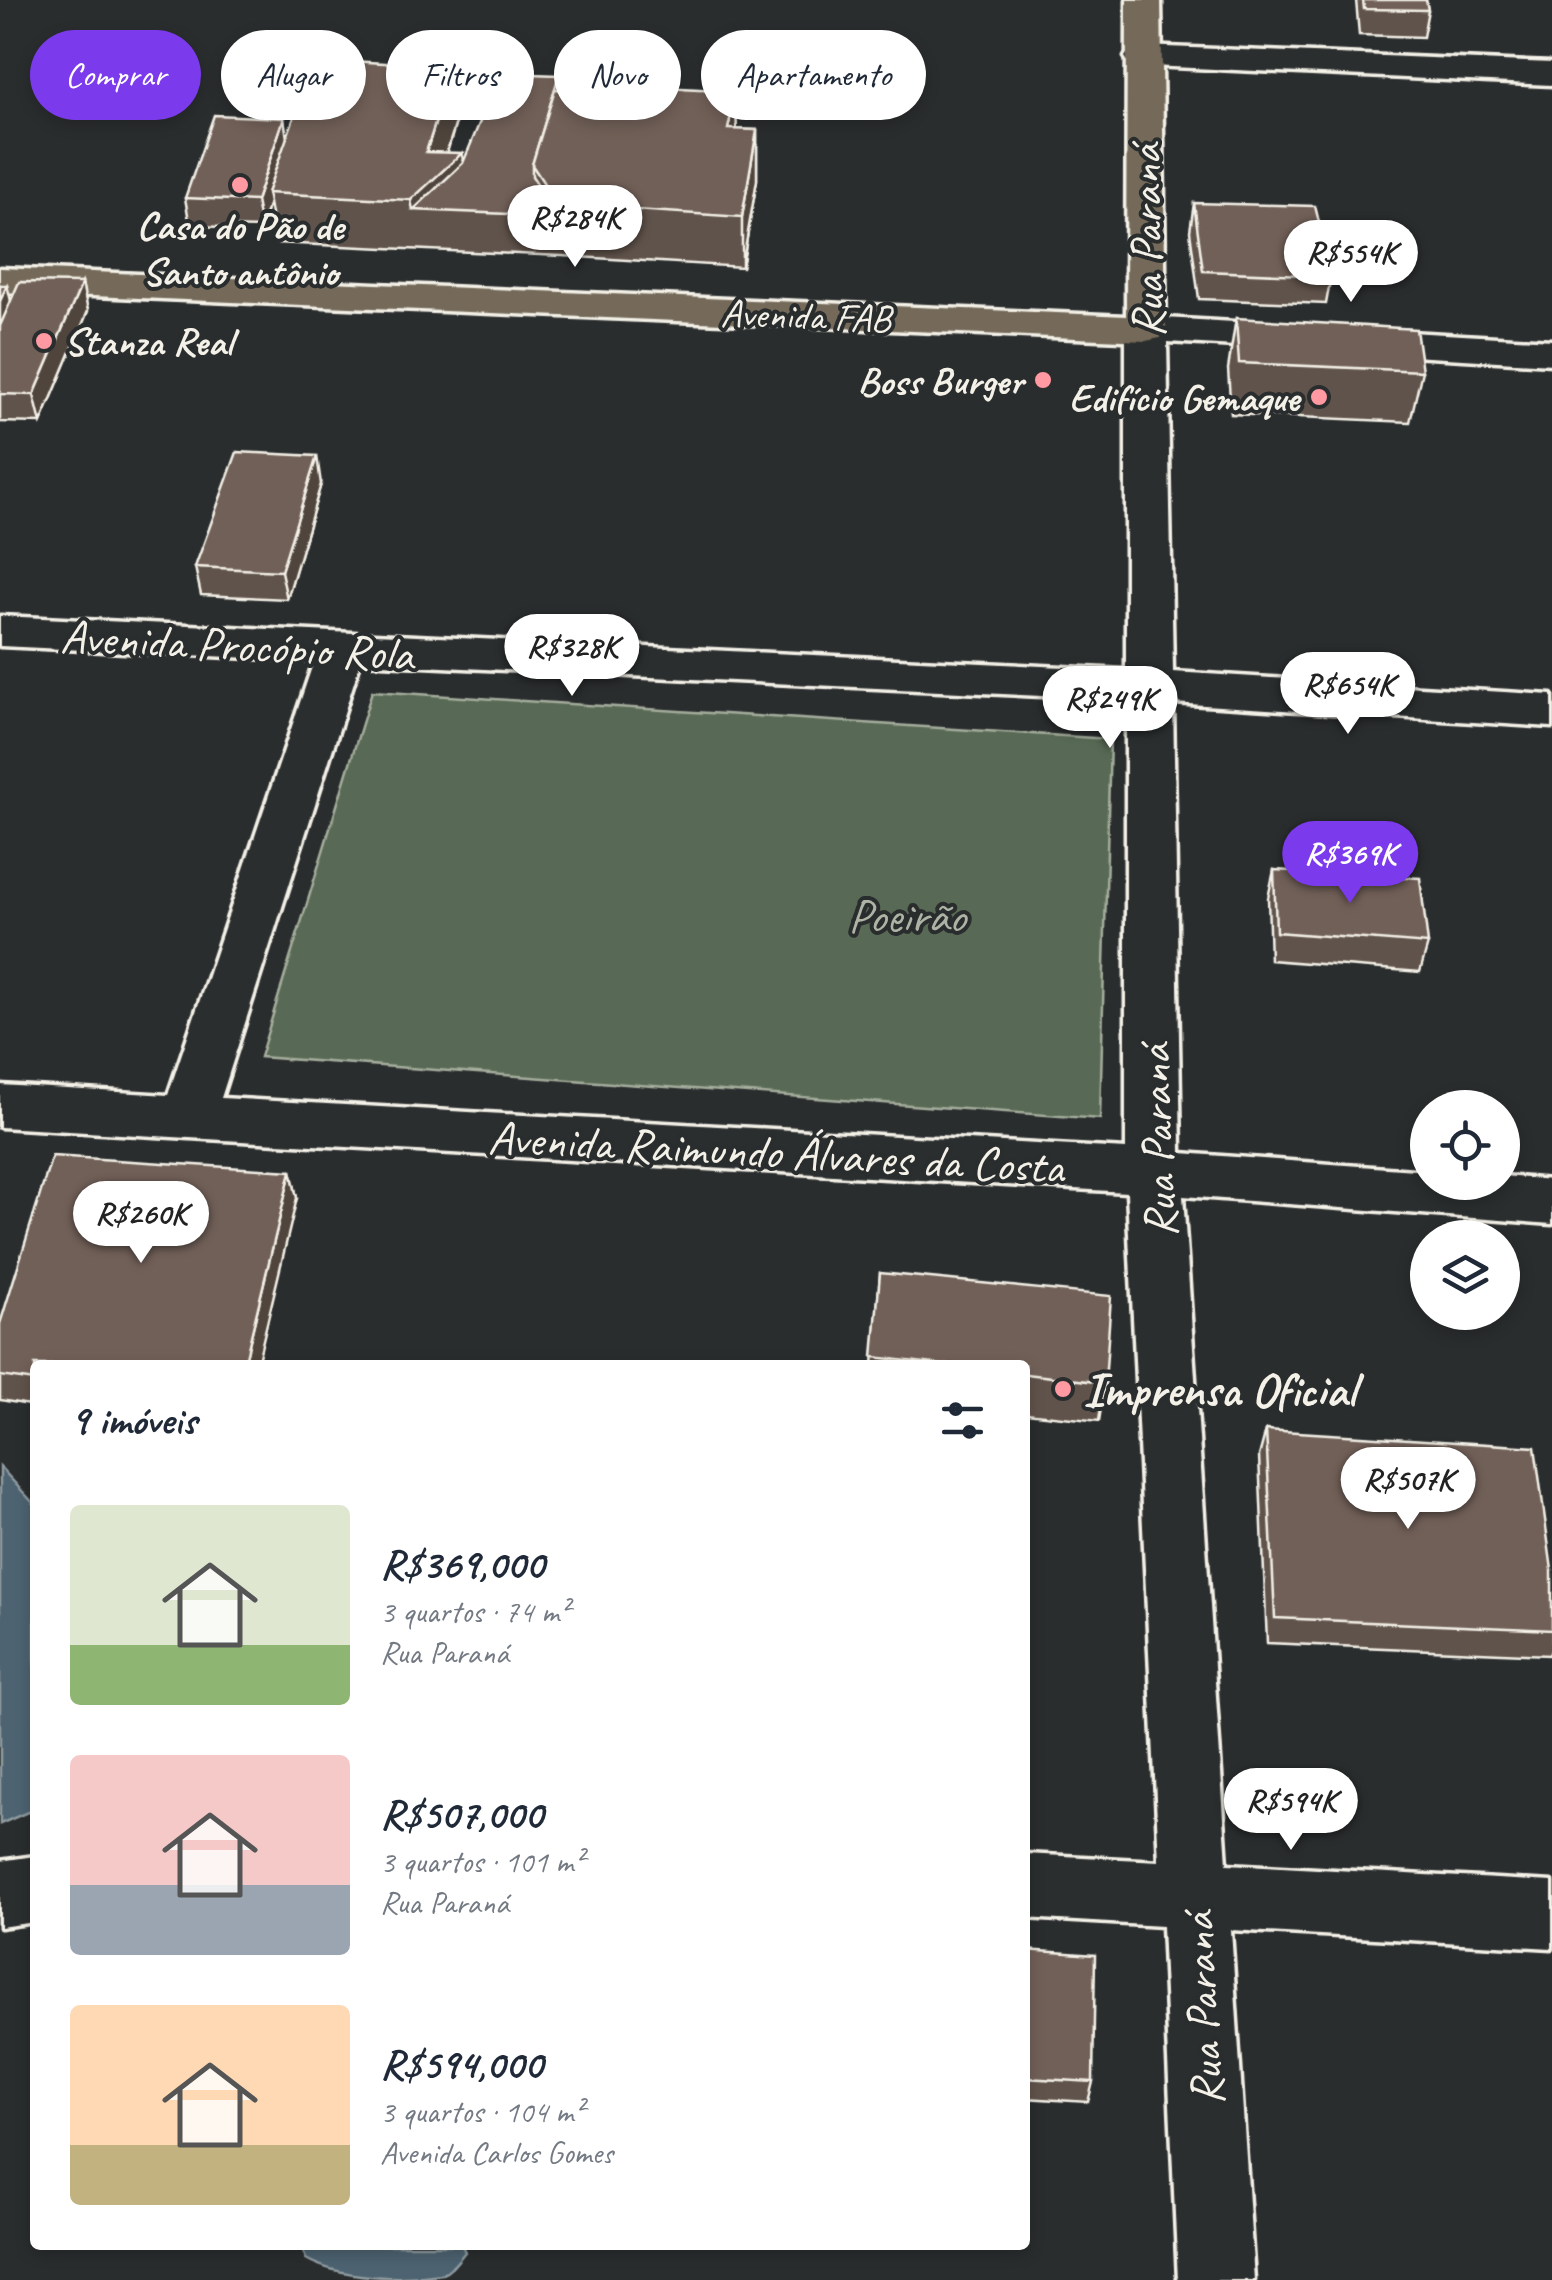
<!DOCTYPE html>
<html lang="pt">
<head>
<meta charset="utf-8">
<style>
	body { margin:0; font-family:Caveat,sans-serif; background:#f6f6f7; color:#1f2937; height:100vh; display:flex; flex-direction:column; font-size:38px; white-space:nowrap }
	* { box-sizing:border-box; margin:0 }
	p { font-size:32px; color:#747a83 }
	.icon { flex:none; width:55px; height:55px; fill:none; stroke:currentColor; stroke-width:2; stroke-linecap:round; stroke-linejoin:round }
	.map { position:relative; flex:1; overflow:hidden }
	.drawer { position:absolute; left:30px; top:1360px; width:1000px; height:890px; display:flex; flex-direction:column; background:#fff; border-radius:10px; box-shadow:0 5px 15px #0003 }
	.drawer>* { flex:none }
	.top-card { position:absolute; left:30px; top:30px; width:1000px; height:90px; display:flex; gap:20px }
	.tools { position:absolute; left:1410px; top:1090px; display:grid; gap:20px }
	.tools a { display:grid; place-items:center; width:110px; height:110px; border-radius:50%; background:#fff; box-shadow:0 5px 15px #0003; font-size:50px }
	.price { position:absolute; translate:-50% -85px; padding:0 22px; border-radius:35px; background:#fff; color:#222; font-size:32px; line-height:65px; filter:drop-shadow(0 2px 5px #0008) }
	.price::after { content:''; position:absolute; left:50%; top:60px; width:30px; height:22px; margin-left:-15px; background:inherit; clip-path:polygon(0 0,100% 0,50% 100%) }
	.price.on { background:#7c3aed; color:#fff }
	ul { padding:0; list-style:none }
	li { display:flex; align-items:center; gap:30px; height:250px; padding:0 40px }
	li span { display:grid; place-items:center; flex:none; width:280px; height:200px; border-radius:10px; color:#555 }
	li>.icon { margin-inline-start:auto }
	span .icon { width:120px; height:120px; fill:#fffc; stroke-width:1 }
	li b { font-size:42px }
	h2 { display:flex; justify-content:space-between; align-items:center; height:120px; padding:0 40px; font-size:42px }
	.pill { padding:0 35px; border-radius:45px; background:#fff; box-shadow:0 5px 15px #0003; font-size:35px; line-height:90px }
	.pill.on { background:#7c3aed; color:#fff }
	.map>svg:first-child { display:block }
</style>
</head>
<body>
<div class="map">
<svg width="1552" height="2280" viewBox="0 0 1552 2280">
	<rect width="100%" height="100%" fill="#2a2d2e"/>
	<filter id="ink" filterUnits="userSpaceOnUse"><feTurbulence type="fractalNoise" baseFrequency=".01" numOctaves="2"/><feDisplacementMap in="SourceGraphic" scale="20" xChannelSelector="R" yChannelSelector="G"/><feConvolveMatrix kernelMatrix="1 2 1 2 8 2 1 2 1" color-interpolation-filters="sRGB"/></filter>
	<g filter="url(#ink)">
		<polygon fill="#596a54" stroke="#a6ae9e" stroke-width="2.5" points="372,691 1110,739 1100,1119 260,1057"/>
		<g fill="#4d6471" stroke="#909ca1" stroke-width="2.5">
			<polygon points="0,1467 35,1505 35,1809 0,1824"/>
			<path d="M301,2245H462L465,2252C458,2260 451,2271 442,2274C402,2280 341,2279 306,2259Z"/>
		</g>
		<g fill="none" stroke-linecap="round" stroke-linejoin="round">
			<g stroke="#f4f1e8" stroke-width="7">
				<g id="minor">
					<polygon points="1143,46 1552,63 1552,85 1130,65 1125,57 1130,49"/>
					<path d="M1146,317L1552,340V364L1167,342L1173,672L1552,695V727L1173,703L1181,1153L1428,1171V1182H1502V1176L1552,1180V1224L1183,1196L1227,1864L1552,1882V1948L1231,1930L1254,2280H1178L1162,1926L1025,1918V1854L1159,1861L1127,1192L0,1127V1085L168,1095L314,661L0,646V616L1126,670V329L1132,320ZM360,663L1126,700V1149L221,1098Z"/>
					<polygon points="35,1856 35,1922 0,1927 0,1861"/>
				</g>
			</g>
			<g stroke="#f4f1e8" stroke-width="7">
				<polygon id="major" points="1127,0 1161,0 1166,329 1160,338 1146,341 0,292 0,268 1126,316"/>
			</g>
			<use href="#minor" fill="#2a2d2e" fill-rule="evenodd"/>
			<use href="#major" fill="#746a5a" fill-rule="evenodd"/>
		</g>
		<g fill="#61534c" stroke="#f4f1e8" stroke-width="2.5">
			<polygon points="1356,0 1426,0 1428,10 1423,37 1359,35"/>
			<polygon points="453,67 458,116 447,153 463,163 559,75 560,89 736,91 736,129 757,130 757,180 742,267 562,256 276,243 269,203 261,228 190,226 185,198 287,138"/>
			<polygon points="1194,203 1320,226 1317,243 1331,276 1326,304 1199,299 1190,231"/>
			<polygon points="82,283 88,311 41,423 0,422 0,285 11,301"/>
			<polygon points="1236,318 1422,371 1410,422 1231,414 1228,369"/>
			<polygon points="321,484 287,599 201,595 195,567"/>
			<polygon points="1274,870 1428,944 1420,972 1270,960 1268,898"/>
			<polygon points="291,1171 297,1198 35,1365 35,1406 0,1400 0,1324"/>
			<polygon points="880,1273 1105,1383 1099,1421 1025,1413 1025,1365 873,1365"/>
			<polygon points="1266,1430 1552,1630 1552,1648 1549,1655 1267,1643 1259,1456"/>
			<polygon points="1025,1950 1093,2082 1088,2102 1025,2098"/>
		</g>
		<g fill="#4f443e" stroke="#f4f1e8" stroke-width="2.5">
			<polygon points="453,67 458,116 440,173 462,153 467,203 413,210 411,200"/>
			<polygon points="736,91 737,140 728,129"/>
			<polygon points="284,118 288,145 267,193 269,203 261,228 256,201"/>
			<polygon points="757,130 757,180 742,267 742,217"/>
			<polygon points="82,283 88,311 41,423 34,395"/>
			<polygon points="7,285 14,313 0,345 0,301"/>
			<polygon points="317,456 321,484 287,599 281,571"/>
			<polygon points="291,1171 297,1198 257,1365 244,1365"/>
		</g>
		<g fill="#716158" stroke="#f4f1e8" stroke-width="2.5">
			<polygon points="1363,0 1426,0 1428,10 1364,9"/>
			<polygon points="315,59 453,67 426,152 462,153 411,200 267,193"/>
			<polygon points="500,73 559,75 532,165 532,176 559,216 413,210 463,163"/>
			<polygon points="605,84 736,91 728,129 757,130 742,217 558,205 532,165 555,89 606,90"/>
			<polygon points="214,115 284,118 256,201 185,198"/>
			<polygon points="1194,203 1315,206 1320,226 1307,227 1310,242 1325,243 1331,276 1203,271"/>
			<polygon points="19,282 82,283 34,395 0,394 0,326"/>
			<polygon points="0,285 7,285 0,301"/>
			<polygon points="1236,318 1416,329 1422,371 1239,363"/>
			<polygon points="237,452 317,456 281,571 195,567"/>
			<polygon points="1274,870 1420,878 1428,944 1276,932"/>
			<polygon points="52,1156 291,1171 244,1365 35,1365 35,1381 0,1376 0,1324"/>
			<polygon points="880,1273 1111,1296 1105,1383 1025,1374 1025,1365 942,1365 873,1357"/>
			<polygon points="1266,1430 1535,1447 1552,1570 1552,1630 1275,1618"/>
			<polygon points="1025,1950 1095,1955 1093,2082 1025,2078"/>
		</g>
	</g>
	<g fill="#ff9aa2" stroke="#2a2d2e" stroke-width="4">
		<circle cx="240" cy="185" r="10"/>
		<circle cx="44" cy="341" r="10"/>
		<circle cx="1043" cy="380" r="10"/>
		<circle cx="1319" cy="397" r="10"/>
		<circle cx="1063" cy="1389" r="10"/>
	</g>
	<g text-anchor="middle" stroke-width="8" stroke-linejoin="round" paint-order="stroke">
		<g font-size="40" font-weight="bold" fill="#f4f1e8" stroke="#2a2d2e" text-anchor="end">
			<text x="240" y="239" text-anchor="middle">Casa do Pão de<tspan x="240" dy="46">Santo antônio</tspan></text>
			<text x="64" y="355" text-anchor="start">Stanza Real</text>
			<text x="1023" y="394">Boss Burger</text>
			<text x="1299" y="411">Edifício Gemaque</text>
		</g>
		<g font-size="40" fill="#f4f1e8" stroke="#2a2d2e">
			<text transform="translate(806 315) rotate(2)" y="14">Avenida FAB</text>
		</g>
		<g font-size="48" fill="#f4f1e8" stroke="#2a2d2e">
			<text transform="translate(1145 241) rotate(-91)" y="17">Rua Paraná</text>
			<text transform="translate(237 644) rotate(3)" y="17">Avenida Procópio Rola</text>
			<text transform="translate(1156 1141) rotate(-92)" y="17">Rua Paraná</text>
			<text transform="translate(776 1151) rotate(3)" y="17">Avenida Raimundo Álvares da Costa</text>
			<text transform="translate(1201 2009) rotate(-93)" y="17">Rua Paraná</text>
		</g>
		<g font-size="48" fill="#aeb4a5" stroke="#2a2d2e">
			<text x="907" y="932">Poeirão</text>
		</g>
		<g font-size="48" font-weight="bold" fill="#f4f1e8" stroke="#2a2d2e" text-anchor="start">
			<text x="1083" y="1406">Imprensa Oficial</text>
		</g>
	</g>
</svg>
<div class="tools">
<a><svg class="icon" aria-label="locate" viewBox="0 0 24 24"><circle cx="12" cy="12" r="6"/><path d="M12 2v4M12 18v4M2 12h4M18 12h4"/></svg></a>
<a><svg class="icon" aria-label="layers" viewBox="0 0 24 24"><path d="M12 4l9 5-9 5-9-5zM3 14l9 5 9-5"/></svg></a>
</div>
<b class="price" style="left:575px;top:270px">R$284K</b>
<b class="price" style="left:1351px;top:305px">R$554K</b>
<b class="price" style="left:572px;top:699px">R$328K</b>
<b class="price" style="left:1348px;top:737px">R$654K</b>
<b class="price" style="left:1110px;top:751px">R$249K</b>
<b class="price on" style="left:1350px;top:906px">R$369K</b>
<b class="price" style="left:141px;top:1266px">R$260K</b>
<b class="price" style="left:1408px;top:1532px">R$507K</b>
<b class="price" style="left:1291px;top:1853px">R$594K</b>
<div class="top-card">
<a class="pill on">Comprar</a>
<a class="pill">Alugar</a>
<a class="pill">Filtros</a>
<a class="pill">Novo</a>
<a class="pill">Apartamento</a>
</div>
<section class="drawer">
<h2>9 imóveis<svg class="icon" aria-label="filters" viewBox="0 0 24 24"><path d="M4 7h16M4 17h16"/><circle cx="9" cy="7" r="2"/><circle cx="15" cy="17" r="2"/></svg></h2>
<ul>
<li><span style="background:linear-gradient(#dfe7d0 70%,#8fb573 0)"><svg class="icon" aria-label="home" viewBox="0 0 24 24"><path d="M3 11l9-7 9 7M6 9v11h12V9"/></svg></span><div><b>R$369,000</b><p>3 quartos · 74 m²</p><p>Rua Paraná</p></div></li>
<li><span style="background:linear-gradient(#f6c9c9 65%,#9aa5b1 0)"><svg class="icon" aria-label="home" viewBox="0 0 24 24"><path d="M3 11l9-7 9 7M6 9v11h12V9"/></svg></span><div><b>R$507,000</b><p>3 quartos · 101 m²</p><p>Rua Paraná</p></div></li>
<li><span style="background:linear-gradient(#ffd9b3 70%,#c2b280 0)"><svg class="icon" aria-label="home" viewBox="0 0 24 24"><path d="M3 11l9-7 9 7M6 9v11h12V9"/></svg></span><div><b>R$594,000</b><p>3 quartos · 104 m²</p><p>Avenida Carlos Gomes</p></div></li>
</ul>
</section>
</div>
</body>
</html>
